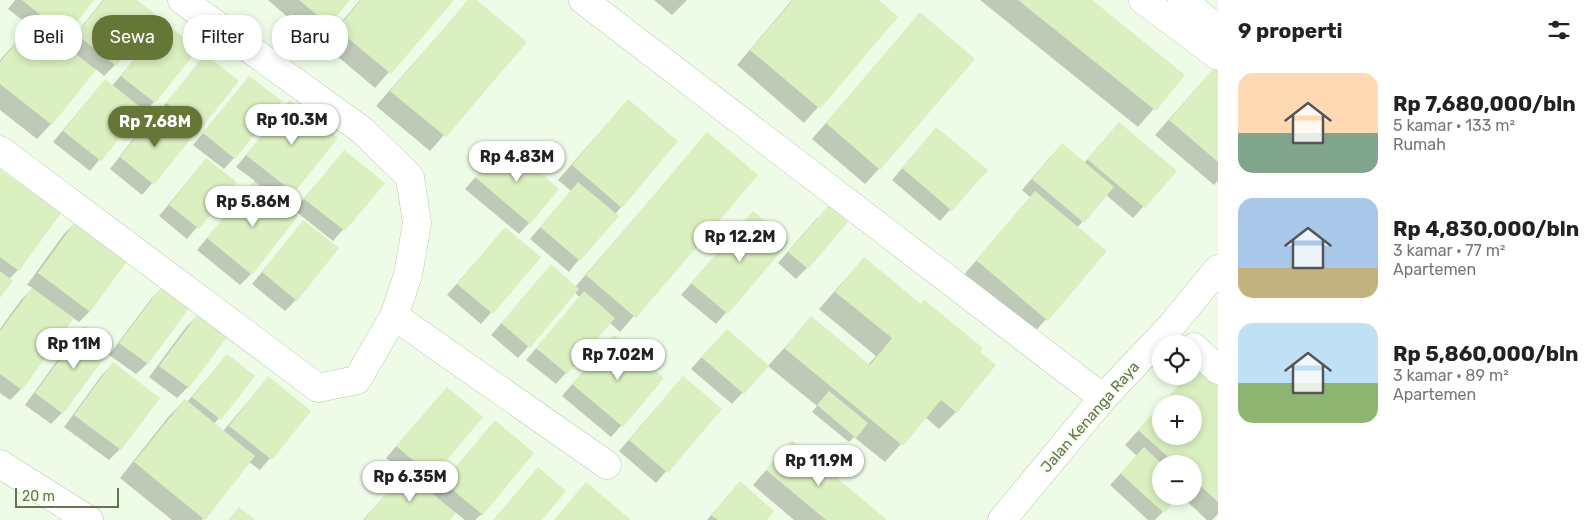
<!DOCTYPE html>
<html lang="id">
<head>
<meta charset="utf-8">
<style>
	body { margin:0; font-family:Rubik,sans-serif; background:#f2f2f2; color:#222; height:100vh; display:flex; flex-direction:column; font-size:19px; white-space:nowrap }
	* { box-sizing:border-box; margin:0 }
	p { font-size:16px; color:#767676 }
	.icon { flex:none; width:28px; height:28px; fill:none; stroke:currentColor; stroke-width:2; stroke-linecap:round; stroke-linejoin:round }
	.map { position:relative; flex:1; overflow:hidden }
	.side { display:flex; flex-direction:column; background:#fff; width:375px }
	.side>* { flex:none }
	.guide { position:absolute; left:15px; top:15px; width:475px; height:45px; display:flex; gap:10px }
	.controls { position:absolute; left:1152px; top:335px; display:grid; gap:10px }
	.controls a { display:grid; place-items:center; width:50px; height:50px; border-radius:50%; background:#fff; box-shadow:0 2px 8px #0003; font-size:25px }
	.scale { position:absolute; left:15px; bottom:12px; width:104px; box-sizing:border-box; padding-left:5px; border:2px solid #64744c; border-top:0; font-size:14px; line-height:18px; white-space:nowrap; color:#64744c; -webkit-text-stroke:4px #f3feed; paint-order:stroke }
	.price { position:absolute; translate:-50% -42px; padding:0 11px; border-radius:18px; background:#fff; color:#222; font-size:16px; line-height:32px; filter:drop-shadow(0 1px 2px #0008) }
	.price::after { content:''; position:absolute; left:50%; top:30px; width:15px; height:11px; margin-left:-8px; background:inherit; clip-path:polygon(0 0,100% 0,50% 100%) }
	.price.on { background:#657737; color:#fff }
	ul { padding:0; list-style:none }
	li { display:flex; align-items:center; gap:15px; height:125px; padding:0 20px }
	li span { display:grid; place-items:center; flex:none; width:140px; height:100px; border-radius:15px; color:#555 }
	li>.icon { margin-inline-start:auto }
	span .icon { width:60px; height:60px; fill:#fffc; stroke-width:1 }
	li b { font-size:21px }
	h2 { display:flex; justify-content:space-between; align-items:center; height:60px; padding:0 20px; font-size:21px }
	.pill { padding:0 18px; border-radius:20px; background:#fff; box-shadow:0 2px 8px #0003; font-size:18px; line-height:45px }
	.pill.on { background:#657737; color:#fff }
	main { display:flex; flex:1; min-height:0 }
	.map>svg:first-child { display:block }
</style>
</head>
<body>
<main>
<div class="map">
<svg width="1218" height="520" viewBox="0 0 1218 520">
	<rect width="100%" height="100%" fill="#eefce7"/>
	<g fill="#0003">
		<polygon points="15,0 92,0 58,41 65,47 103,0 135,0 115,65 104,76 96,69 51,124 37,139 0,110 0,60 30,26 8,9"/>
		<polygon points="268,0 349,0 313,39"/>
		<polygon points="360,0 452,0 375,88 323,44"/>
		<polygon points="469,0 475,0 525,42 430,151 376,106"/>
		<polygon points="654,0 687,0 672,15"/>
		<polygon points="792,0 877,0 897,17 804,123 737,65"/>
		<polygon points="980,0 1090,0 1183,75 1138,127"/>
		<polygon points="920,14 879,169 865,184 812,139"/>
		<polygon points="164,24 196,49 154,102 143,113 140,111 90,171 53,142 105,80 112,86"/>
		<polygon points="205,56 199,129 142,195 110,169 145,124 157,114"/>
		<polygon points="1218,64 1218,181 1214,185 1155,135"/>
		<polygon points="249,77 234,158 224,169 193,145"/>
		<polygon points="628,100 621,207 569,272 530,239 571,191 558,180"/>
		<polygon points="290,102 293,192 281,204 251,274 240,285 197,250 255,181 236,167"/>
		<polygon points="1119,124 1175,171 1133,218 1106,195 1077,228 1105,252 1032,335 963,276 1030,197 1022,190 1051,156 1084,163"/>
		<polygon points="936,128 986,170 940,221 892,180"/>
		<polygon points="707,134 756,176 620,332 610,323 556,384 526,360 580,297 575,293 518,358 491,335 551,266 575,287"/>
		<polygon points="505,144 529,223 519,234 465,189"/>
		<polygon points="344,152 383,183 333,241 294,210"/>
		<polygon points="206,159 235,182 187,239 159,216"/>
		<polygon points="0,170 18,270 9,279 0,296"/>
		<polygon points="753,212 788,242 716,324 681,295"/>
		<polygon points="818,217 807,268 796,279 778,263"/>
		<polygon points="303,222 296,300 285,311 252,284"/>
		<polygon points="75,223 90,311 79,322 73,318 21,389 10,400 0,393 0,329 21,300 33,288 27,285 64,234"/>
		<polygon points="505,228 539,257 481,324 447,295"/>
		<polygon points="864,258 979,353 956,412 939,429 925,417 885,462 854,437 849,442 812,412 817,406 768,366 811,318 868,365 876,356 819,309"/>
		<polygon points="162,288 188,307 147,364 136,374 109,355 151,299"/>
		<polygon points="198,315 188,387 177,398 149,377 187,326"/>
		<polygon points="84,328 62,413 51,424 25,405 73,339"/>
		<polygon points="716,341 767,366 732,404 691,369"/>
		<polygon points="603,348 663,378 611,437 562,396"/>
		<polygon points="227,355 254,377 214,424 223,431 268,378 310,411 260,470 249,462 202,520 172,520 120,478 170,415 185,400 187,402"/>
		<polygon points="113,364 120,449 109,460 64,427 102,375"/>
		<polygon points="1198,367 1218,385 1218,514 1212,520 1207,520 1181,496 1194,496 1194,464 1161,464 1161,496 1178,496 1155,520 1148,520 1110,485 1137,456 1125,445 1161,405 1161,436 1194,436 1194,371"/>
		<polygon points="683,377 720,409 656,483 619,451"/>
		<polygon points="447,388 432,476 422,486 432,495 495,422 482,514 475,520 465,520 455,512 448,520 363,520 405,473 386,458"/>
		<polygon points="792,441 885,520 794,520 753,485"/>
		<polygon points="740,483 765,520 707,520 729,494"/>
	</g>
	<g fill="#daf0c0">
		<polygon points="22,0 94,0 66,36"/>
		<polygon points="104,0 137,0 156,15 116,66 76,34"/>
		<polygon points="299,0 350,0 329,25"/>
		<polygon points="361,0 454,0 391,74 337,29"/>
		<polygon points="468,0 477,0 527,42 446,137 390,91"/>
		<polygon points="793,0 879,0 898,17 820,109 750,50"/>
		<polygon points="1018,0 1092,0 1185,75 1156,111"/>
		<polygon points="920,12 975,59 880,170 826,123"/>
		<polygon points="34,20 96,70 52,125 0,84 0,62"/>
		<polygon points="164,22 198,49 155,103 121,76"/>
		<polygon points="205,54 239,81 200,130 166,103"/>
		<polygon points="1218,63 1218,162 1169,120"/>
		<polygon points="249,76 282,101 235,159 203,133"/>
		<polygon points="105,79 143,109 101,161 63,131"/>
		<polygon points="628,99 678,141 622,208 572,165"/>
		<polygon points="290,100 338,138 294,193 246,155"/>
		<polygon points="156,111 191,138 154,185 120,157"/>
		<polygon points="1119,122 1177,171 1145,208 1087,159"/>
		<polygon points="936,127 988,170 952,211 902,168"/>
		<polygon points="707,132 758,175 636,318 586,275"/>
		<polygon points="505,142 559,189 530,224 475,177"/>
		<polygon points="1062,143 1114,187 1084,223 1032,179"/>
		<polygon points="344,150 385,183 345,231 304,199"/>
		<polygon points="206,158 237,182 199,229 169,205"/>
		<polygon points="0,169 61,213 19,271 0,257"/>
		<polygon points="254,181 298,216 252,275 207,238"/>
		<polygon points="578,182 619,216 580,261 540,227"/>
		<polygon points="1035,191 1107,251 1048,321 976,260"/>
		<polygon points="829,205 848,222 808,269 788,252"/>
		<polygon points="753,211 789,242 728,314 691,283"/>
		<polygon points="303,220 339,248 297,301 262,272"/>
		<polygon points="75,222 128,260 90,312 38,273"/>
		<polygon points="505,227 541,257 493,314 457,284"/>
		<polygon points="864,257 921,304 924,300 983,348 980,352 996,365 957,413 941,400 903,446 784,348 811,316 870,365 892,338 835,292"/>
		<polygon points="551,264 579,289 530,348 501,323"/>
		<polygon points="0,271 13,281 0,298"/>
		<polygon points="162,286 190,307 148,364 119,343"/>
		<polygon points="32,288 74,318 22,390 0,374 0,331"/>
		<polygon points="584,291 615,318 567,374 536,348"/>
		<polygon points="198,314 228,336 189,388 159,366"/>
		<polygon points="84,326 112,347 63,414 35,393"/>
		<polygon points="727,329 769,366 744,394 701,357"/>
		<polygon points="614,335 664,378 623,427 572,384"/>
		<polygon points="227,354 255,376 221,420 192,397"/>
		<polygon points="113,362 160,398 121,450 74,415"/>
		<polygon points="1198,365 1218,383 1218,502 1194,480 1194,464 1176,464 1138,430 1161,405 1161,436 1194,436 1194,404 1162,404 1187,376 1194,376 1194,369"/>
		<polygon points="268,376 311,411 272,460 229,426"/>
		<polygon points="683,376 722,409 668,473 629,440"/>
		<polygon points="447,387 483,417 433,477 396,446"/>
		<polygon points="829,391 868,423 856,438 817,405"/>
		<polygon points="185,399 255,456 205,520 134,462"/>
		<polygon points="495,420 534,453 483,515 443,482"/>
		<polygon points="792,440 887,520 826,520 766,470"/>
		<polygon points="1144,447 1161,463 1161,496 1179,496 1164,513 1120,473"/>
		<polygon points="538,467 566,491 542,520 493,520"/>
		<polygon points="405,471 456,513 450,520 364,520"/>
		<polygon points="740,481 774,511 767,520 718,520 711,515"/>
		<polygon points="586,482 631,520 554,520"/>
		<polygon points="239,507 256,520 228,520"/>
	</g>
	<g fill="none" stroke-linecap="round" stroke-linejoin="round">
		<g stroke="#bacaaa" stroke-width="29">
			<g id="minor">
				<polyline points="583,0 1103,398"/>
				<polyline points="1143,0 1218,56"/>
				<polyline points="1182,0 1218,29"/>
				<polyline points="0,150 318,388 357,380 394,316 408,275 417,223 410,177 363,131 182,0"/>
				<polyline points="394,316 607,465"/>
				<polyline points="1194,347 1218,370"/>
				<polyline points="0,464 89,520"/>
			</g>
		</g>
		<g stroke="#bacaaa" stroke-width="29">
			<polyline id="tertiary" points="1002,520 1103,398 1172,325 1218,269"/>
		</g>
		<use href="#minor" stroke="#fff" stroke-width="28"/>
		<use href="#tertiary" stroke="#fff" stroke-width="28"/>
	</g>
	<g text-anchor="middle" stroke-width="4" stroke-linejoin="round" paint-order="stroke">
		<g font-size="15" fill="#64744c" stroke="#f3feed">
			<text transform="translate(1090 417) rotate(-49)" y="5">Jalan Kenanga Raya</text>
		</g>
	</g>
</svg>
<div class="controls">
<a><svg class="icon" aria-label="locate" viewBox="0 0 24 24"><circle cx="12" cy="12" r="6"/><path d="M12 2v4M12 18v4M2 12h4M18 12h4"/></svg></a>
<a>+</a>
<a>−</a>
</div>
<div class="scale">20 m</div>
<b class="price" style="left:292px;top:146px">Rp 10.3M</b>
<b class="price on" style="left:155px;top:148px">Rp 7.68M</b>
<b class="price" style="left:517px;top:183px">Rp 4.83M</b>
<b class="price" style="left:253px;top:228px">Rp 5.86M</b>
<b class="price" style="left:740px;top:263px">Rp 12.2M</b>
<b class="price" style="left:74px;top:370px">Rp 11M</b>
<b class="price" style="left:618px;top:381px">Rp 7.02M</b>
<b class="price" style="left:819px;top:487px">Rp 11.9M</b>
<b class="price" style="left:410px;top:503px">Rp 6.35M</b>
<div class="guide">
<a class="pill">Beli</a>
<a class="pill on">Sewa</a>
<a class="pill">Filter</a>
<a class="pill">Baru</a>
</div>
</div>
<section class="side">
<h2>9 properti<svg class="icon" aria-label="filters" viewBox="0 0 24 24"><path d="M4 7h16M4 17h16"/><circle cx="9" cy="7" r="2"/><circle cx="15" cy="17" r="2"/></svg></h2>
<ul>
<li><span style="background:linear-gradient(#ffd9b3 60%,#7fa58c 0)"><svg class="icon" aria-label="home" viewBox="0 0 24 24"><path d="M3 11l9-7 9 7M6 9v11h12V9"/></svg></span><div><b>Rp 7,680,000/bln</b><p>5 kamar · 133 m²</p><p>Rumah</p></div></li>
<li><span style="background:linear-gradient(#a9c7e8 70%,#c2b280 0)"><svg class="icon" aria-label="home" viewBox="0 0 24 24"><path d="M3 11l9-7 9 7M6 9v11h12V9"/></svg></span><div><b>Rp 4,830,000/bln</b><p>3 kamar · 77 m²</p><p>Apartemen</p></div></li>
<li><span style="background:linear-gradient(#bfe0f5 60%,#8fb573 0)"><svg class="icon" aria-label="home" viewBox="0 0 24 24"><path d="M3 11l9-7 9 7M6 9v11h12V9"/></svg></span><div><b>Rp 5,860,000/bln</b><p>3 kamar · 89 m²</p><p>Apartemen</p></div></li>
</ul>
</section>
</main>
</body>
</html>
